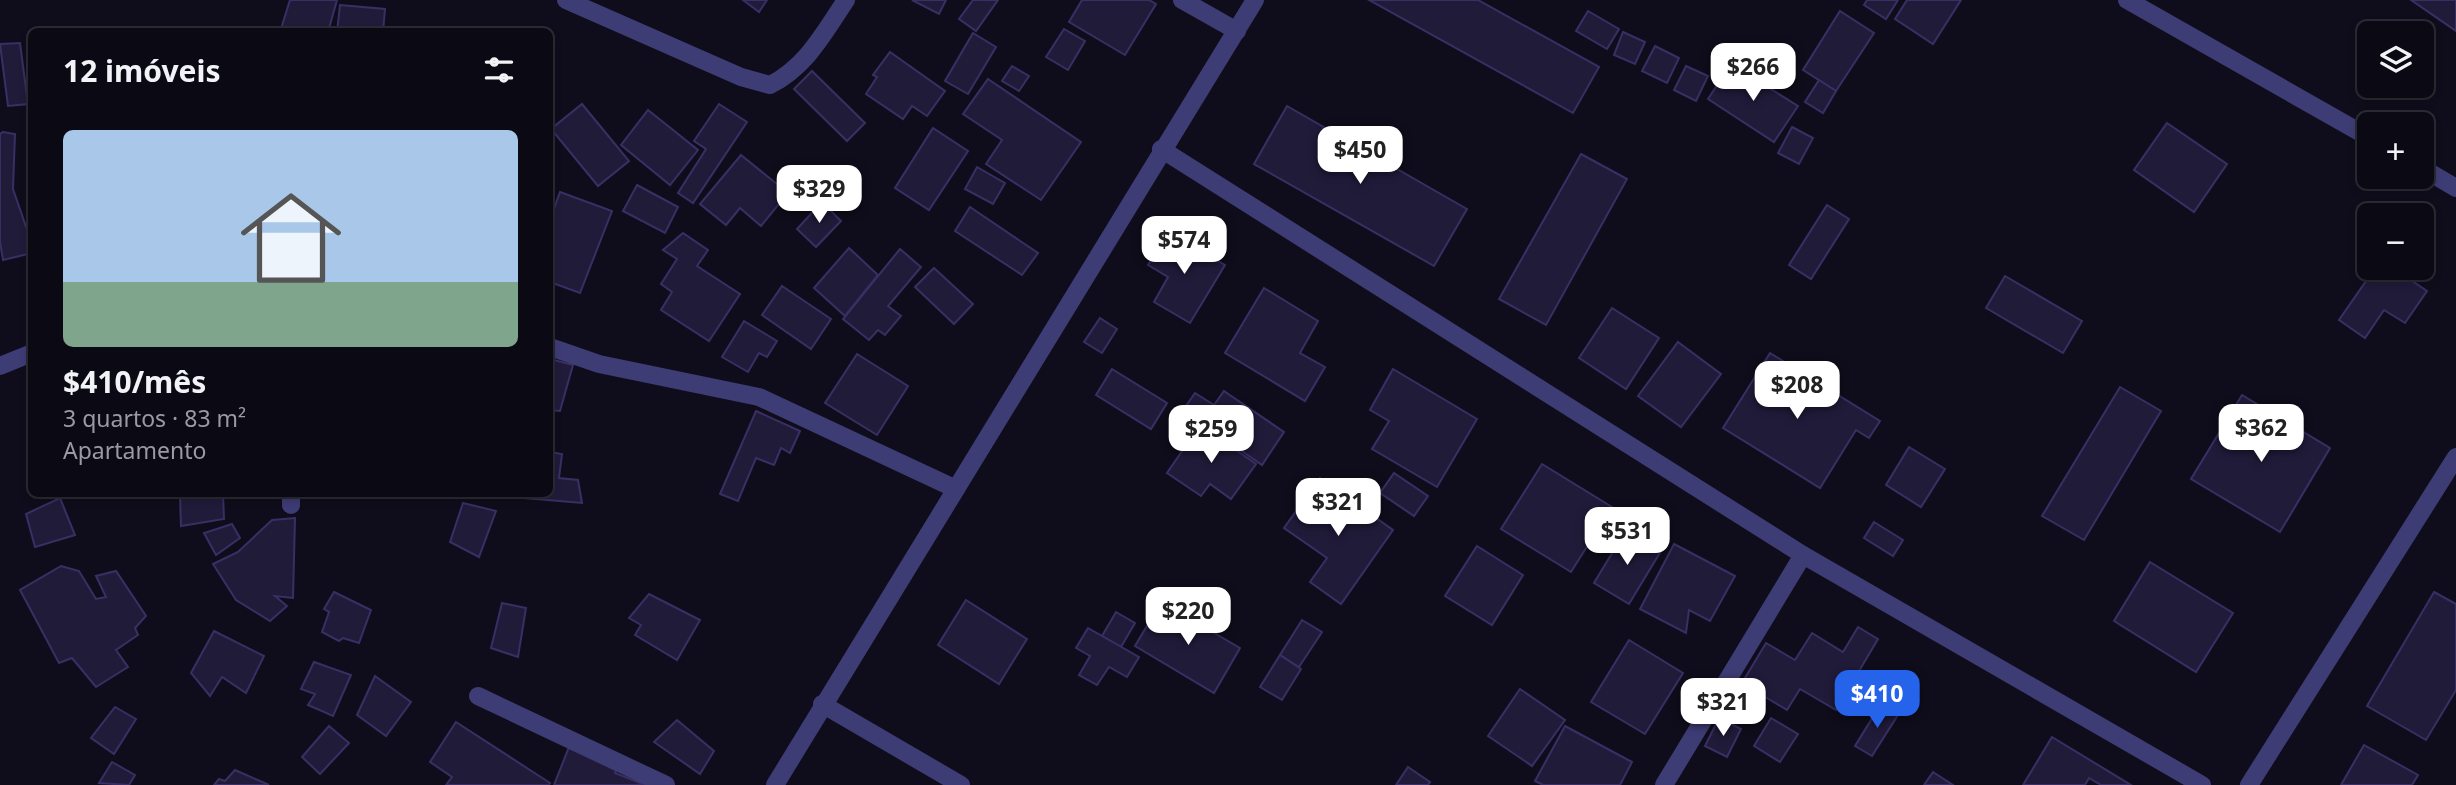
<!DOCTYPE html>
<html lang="pt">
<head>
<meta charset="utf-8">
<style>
	body { margin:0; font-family:"Noto Sans",sans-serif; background:#14131d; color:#f1f3f6; height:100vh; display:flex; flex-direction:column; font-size:26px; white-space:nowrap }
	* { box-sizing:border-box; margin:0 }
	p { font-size:23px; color:#9a9aa0 }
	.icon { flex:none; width:38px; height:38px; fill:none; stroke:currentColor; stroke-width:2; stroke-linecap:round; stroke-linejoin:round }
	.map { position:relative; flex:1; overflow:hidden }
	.details { position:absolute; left:28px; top:28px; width:525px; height:469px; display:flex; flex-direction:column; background:#0b0a14; border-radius:10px; box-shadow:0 4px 10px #0003,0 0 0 2px #2b2b34 }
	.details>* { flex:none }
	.controls { position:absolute; left:2357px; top:21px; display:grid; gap:14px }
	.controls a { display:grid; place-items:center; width:77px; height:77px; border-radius:10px; background:#0b0a14; box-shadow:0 4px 10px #0003,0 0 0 2px #2b2b34; font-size:35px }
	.price { position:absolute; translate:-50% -60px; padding:0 16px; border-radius:14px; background:#fff; color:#222; font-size:23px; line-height:46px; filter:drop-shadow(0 2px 4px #0008) }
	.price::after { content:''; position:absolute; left:50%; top:42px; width:21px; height:16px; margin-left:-10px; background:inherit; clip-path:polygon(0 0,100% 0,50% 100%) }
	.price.on { background:#2563eb; color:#fff }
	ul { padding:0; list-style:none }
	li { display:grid; align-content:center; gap:14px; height:371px; padding:0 35px }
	li span { display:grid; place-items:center; height:217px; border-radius:10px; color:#555 }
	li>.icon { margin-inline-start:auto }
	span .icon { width:126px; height:126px; fill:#fffc; stroke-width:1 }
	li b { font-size:30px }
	h2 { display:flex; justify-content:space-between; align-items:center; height:84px; padding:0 35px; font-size:30px }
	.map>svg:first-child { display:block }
</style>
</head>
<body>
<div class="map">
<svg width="2456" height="785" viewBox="0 0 2456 785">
	<rect width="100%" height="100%" fill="#0f0d1b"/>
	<g fill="#211b3a" stroke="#3a2f64" stroke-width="2">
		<polygon points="290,0 337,0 328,32 280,32"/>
		<polygon points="743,0 767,0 759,12"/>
		<polygon points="912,0 946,0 939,14"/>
		<polygon points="973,0 998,0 976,31 959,19"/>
		<polygon points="1082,0 1149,0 1156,4 1125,55 1069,22"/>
		<polygon points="1369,0 1478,0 1599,67 1573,113"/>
		<polygon points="1867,0 1898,0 1886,19 1864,5"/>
		<polygon points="1907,0 1961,0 1933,44 1895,19"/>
		<polygon points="2411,0 2456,0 2456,31"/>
		<polygon points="340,5 385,9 383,32 337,32"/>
		<polygon points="1588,11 1619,29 1607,49 1576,31"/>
		<polygon points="1840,11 1874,33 1836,91 1803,70"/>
		<polygon points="1064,29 1085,41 1068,70 1046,57"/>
		<polygon points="1623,32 1645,42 1635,64 1614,55"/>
		<polygon points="973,33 996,47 968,94 945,81"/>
		<polygon points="20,43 28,104 8,106 0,44"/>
		<polygon points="1655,46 1679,58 1667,83 1642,71"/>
		<polygon points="890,52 945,91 927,116 912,106 903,119 866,94 877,77 873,75"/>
		<polygon points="1731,64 1798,106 1774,142 1708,99"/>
		<polygon points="1012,66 1029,76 1019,91 1002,81"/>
		<polygon points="1686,66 1708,76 1696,101 1674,90"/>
		<polygon points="812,71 865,123 847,141 794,89"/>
		<polygon points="988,79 1081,142 1041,200 986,164 1002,140 963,114"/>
		<polygon points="1819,80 1836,91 1823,113 1805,102"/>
		<polygon points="582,104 629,161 598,186 551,129"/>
		<polygon points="719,104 747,122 693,203 678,193 706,149 694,141"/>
		<polygon points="1287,106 1467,209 1434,266 1254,164"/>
		<polygon points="648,110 698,150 670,185 621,145"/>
		<polygon points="2167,123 2227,164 2194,212 2134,170"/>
		<polygon points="1792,127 1813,138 1799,164 1778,153"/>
		<polygon points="933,128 968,151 929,210 895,188"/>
		<polygon points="3,132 15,134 13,189 32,244 32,253 3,260 0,242 0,134"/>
		<polygon points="1581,154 1627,179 1546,325 1499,299"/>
		<polygon points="741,155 788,193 761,226 740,208 726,225 700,204"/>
		<polygon points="977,167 1005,183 993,204 965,189"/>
		<polygon points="637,185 678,207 665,233 623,211"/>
		<polygon points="560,192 612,211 580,293 550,282 550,220"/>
		<polygon points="822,202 841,221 816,247 797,229"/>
		<polygon points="1827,205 1849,219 1811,279 1789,265"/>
		<polygon points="970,207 1038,253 1022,275 955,231"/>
		<polygon points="1168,232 1225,265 1190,323 1154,302 1168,277 1148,265"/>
		<polygon points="683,233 708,250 697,266 740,294 709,341 661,310 672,292 661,284 677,259 663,250"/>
		<polygon points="849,248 878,275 845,316 814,288"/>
		<polygon points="900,249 921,267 888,306 901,316 885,335 878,330 869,340 843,319"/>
		<polygon points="934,268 973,304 954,324 915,287"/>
		<polygon points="2375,268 2393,268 2427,291 2405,323 2384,310 2365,338 2339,320"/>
		<polygon points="2005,276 2082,321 2063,353 1986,308"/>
		<polygon points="782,286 831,319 811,349 762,315"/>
		<polygon points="1264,288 1318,321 1300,353 1325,367 1305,401 1225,353"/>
		<polygon points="1612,308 1659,338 1626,389 1579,358"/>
		<polygon points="1100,318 1117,329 1102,353 1084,342"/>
		<polygon points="744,321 777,341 767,357 759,353 748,372 722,357"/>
		<polygon points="1678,342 1721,374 1681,427 1638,396"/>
		<polygon points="1770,353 1880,421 1869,438 1856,430 1820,488 1723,428"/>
		<polygon points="857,354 908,386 877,435 825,403"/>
		<polygon points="550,359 573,365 560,411 550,410"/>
		<polygon points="1112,369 1167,403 1151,429 1096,395"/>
		<polygon points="1393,369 1477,419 1437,487 1372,449 1389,421 1370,410"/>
		<polygon points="2120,387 2161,411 2084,540 2042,516"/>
		<polygon points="1224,391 1284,432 1262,465 1183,410 1195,393 1214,405"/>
		<polygon points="2242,395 2330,448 2280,532 2191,479"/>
		<polygon points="756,411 800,431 790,453 781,448 774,465 756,458 738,501 720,494"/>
		<polygon points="1200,425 1256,464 1231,499 1210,484 1201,496 1167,473"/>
		<polygon points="1909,447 1945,469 1921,507 1886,485"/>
		<polygon points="550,452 562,454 559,478 578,480 582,503 524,498 524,494 550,494"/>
		<polygon points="1542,464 1612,507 1571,572 1501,529"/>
		<polygon points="1394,473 1428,496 1414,516 1380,493"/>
		<polygon points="1320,478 1393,530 1341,604 1310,582 1327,558 1284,528"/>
		<polygon points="180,494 223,494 224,519 181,526"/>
		<polygon points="60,498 75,535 35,547 26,514"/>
		<polygon points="463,503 496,511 479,557 450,542"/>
		<polygon points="295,518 293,598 275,596 287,606 270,621 236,600 213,564 238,552 272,520"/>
		<polygon points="1874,522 1903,540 1893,556 1864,538"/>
		<polygon points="232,524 240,538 216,555 204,533"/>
		<polygon points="1626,530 1661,551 1629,604 1594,583"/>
		<polygon points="1674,544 1735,576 1710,621 1689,610 1686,633 1640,609"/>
		<polygon points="1477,546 1523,575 1492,625 1445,596"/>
		<polygon points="2150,562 2233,613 2196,672 2114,621"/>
		<polygon points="61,566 79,571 96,599 106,597 96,576 116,571 146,616 135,628 138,635 116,650 128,667 96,687 72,658 59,663 20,590"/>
		<polygon points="334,592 371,610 359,643 343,638 339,641 322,632 329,612 324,609"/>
		<polygon points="2434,592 2456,604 2456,690 2426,740 2367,706"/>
		<polygon points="649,594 700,620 677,660 635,635 641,625 629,618"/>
		<polygon points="966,600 1027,639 999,684 938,645"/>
		<polygon points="1161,602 1240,648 1214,693 1135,646"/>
		<polygon points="502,603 526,608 518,657 491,648"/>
		<polygon points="1116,612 1135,623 1121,647 1102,636"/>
		<polygon points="1302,620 1322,632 1299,667 1280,655"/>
		<polygon points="1858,627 1878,639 1836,710 1800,689 1787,710 1742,683 1766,643 1795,660 1812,633 1843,652"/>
		<polygon points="1088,628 1139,657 1127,677 1109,667 1097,685 1079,675 1090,656 1076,648"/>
		<polygon points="214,631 264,656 246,693 222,677 210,696 191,673"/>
		<polygon points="1629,640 1683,673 1645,734 1591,702"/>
		<polygon points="1280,655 1301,669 1282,700 1260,687"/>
		<polygon points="314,662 351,675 333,716 308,705 315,694 301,689"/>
		<polygon points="375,676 411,702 386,736 357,715"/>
		<polygon points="1520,689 1565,720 1532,766 1488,736"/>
		<polygon points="1881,704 1898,715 1872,756 1855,746"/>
		<polygon points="115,707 136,719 114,754 91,738"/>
		<polygon points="1719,718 1741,729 1727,757 1705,746"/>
		<polygon points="1771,718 1798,734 1780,762 1754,746"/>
		<polygon points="677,720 714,751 700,774 654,742"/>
		<polygon points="456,722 550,783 549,785 446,785 452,777 430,762"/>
		<polygon points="329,726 349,743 320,774 302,757"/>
		<polygon points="1565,726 1632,762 1620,785 1543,785 1535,781"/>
		<polygon points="2052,737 2131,785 2101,785 2089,778 2085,785 2023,785"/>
		<polygon points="2364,745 2418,775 2412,785 2341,785"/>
		<polygon points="569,747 618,767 615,773 645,785 554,785"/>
		<polygon points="112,762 135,775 129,785 99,783"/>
		<polygon points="1408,767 1430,782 1428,785 1396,785"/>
		<polygon points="235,770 269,785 214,785 219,779 225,781"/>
		<polygon points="1933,772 1953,785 1924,785"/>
	</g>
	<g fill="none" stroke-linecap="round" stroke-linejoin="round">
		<g stroke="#3e3c75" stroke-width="18">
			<path d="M566,0L741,77L770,85C806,67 824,33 846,0"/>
			<polyline points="1182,0 1237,31"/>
			<polyline points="2127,0 2370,138"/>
			<polyline points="1161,149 1803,555 2202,785"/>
			<polyline points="2422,168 2456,188"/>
			<polyline points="550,347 599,364 759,397 956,489"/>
			<polyline points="0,366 32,353"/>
			<polyline points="291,494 291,505"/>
			<polyline points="478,696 666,785"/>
			<polyline points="822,704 961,785"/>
			<polyline points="775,785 1255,0"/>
			<polyline points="1664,785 1803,555"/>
			<polyline points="2249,785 2456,457"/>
		</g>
	</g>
</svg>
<div class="controls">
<a><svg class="icon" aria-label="layers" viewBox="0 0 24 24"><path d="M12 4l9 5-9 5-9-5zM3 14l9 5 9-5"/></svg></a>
<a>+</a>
<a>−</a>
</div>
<b class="price" style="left:1753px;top:103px">$266</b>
<b class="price" style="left:1360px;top:186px">$450</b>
<b class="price" style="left:819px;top:225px">$329</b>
<b class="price" style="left:1184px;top:276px">$574</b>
<b class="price" style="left:1797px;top:421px">$208</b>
<b class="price" style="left:2261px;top:464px">$362</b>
<b class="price" style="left:1211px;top:465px">$259</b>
<b class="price" style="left:1338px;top:538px">$321</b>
<b class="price" style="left:1627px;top:567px">$531</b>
<b class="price" style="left:1188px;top:647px">$220</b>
<b class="price on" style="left:1877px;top:730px">$410</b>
<b class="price" style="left:1723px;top:738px">$321</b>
<section class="details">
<h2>12 imóveis<svg class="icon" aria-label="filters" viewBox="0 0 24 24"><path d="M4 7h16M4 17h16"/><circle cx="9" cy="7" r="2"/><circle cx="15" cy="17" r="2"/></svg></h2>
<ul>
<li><span style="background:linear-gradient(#a9c7e8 70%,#7fa58c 0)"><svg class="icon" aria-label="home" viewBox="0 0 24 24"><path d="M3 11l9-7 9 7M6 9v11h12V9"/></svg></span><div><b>$410/mês</b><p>3 quartos · 83 m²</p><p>Apartamento</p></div></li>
</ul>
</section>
</div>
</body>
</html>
